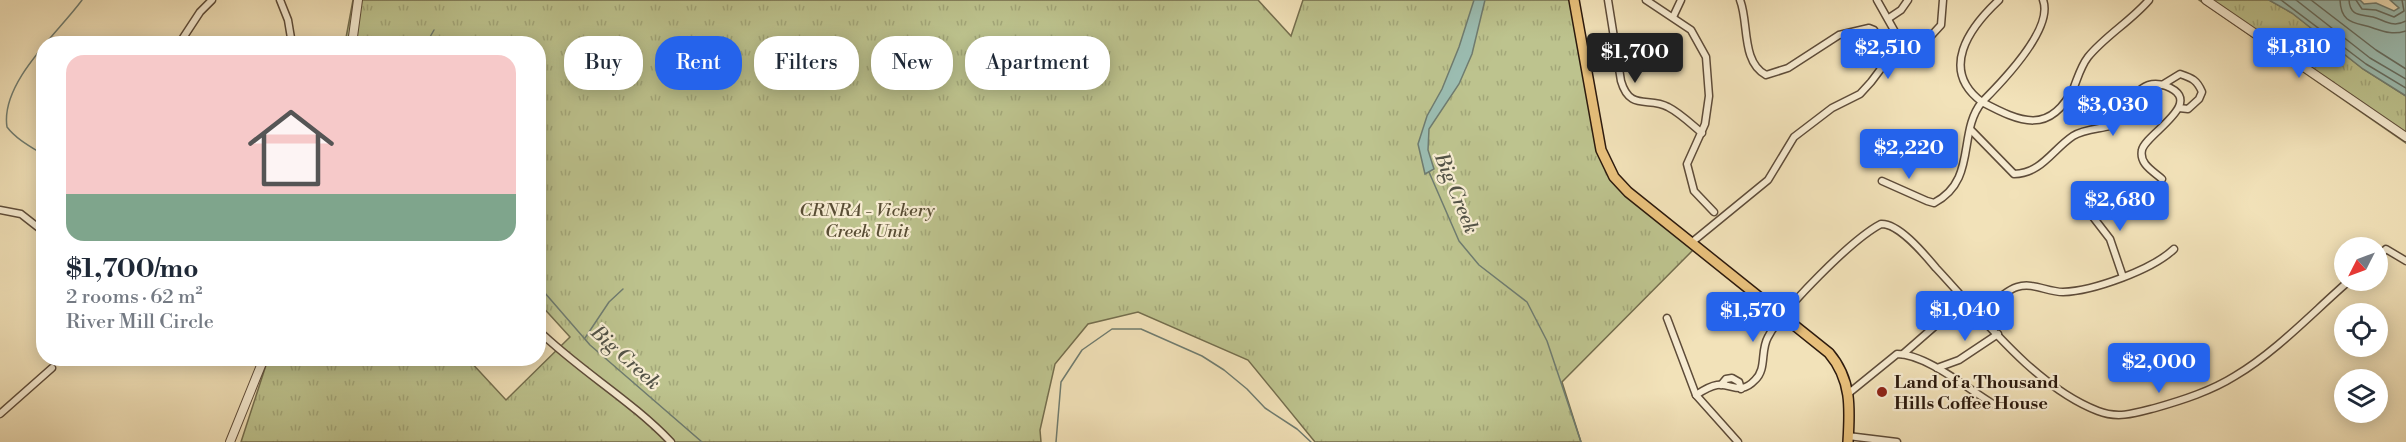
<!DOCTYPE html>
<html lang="en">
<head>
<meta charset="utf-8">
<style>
	body { margin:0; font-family:"Libre Bodoni",serif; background:#f2f2f3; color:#1f2937; height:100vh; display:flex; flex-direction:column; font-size:22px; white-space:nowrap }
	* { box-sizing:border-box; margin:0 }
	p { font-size:20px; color:#747a83 }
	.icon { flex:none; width:33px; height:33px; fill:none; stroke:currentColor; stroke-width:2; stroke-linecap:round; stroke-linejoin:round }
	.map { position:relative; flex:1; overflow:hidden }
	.sheet { position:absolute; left:36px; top:36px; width:510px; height:330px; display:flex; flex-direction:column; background:#fff; border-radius:24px; box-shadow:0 3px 15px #0003 }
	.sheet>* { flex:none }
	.top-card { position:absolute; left:564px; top:36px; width:570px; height:54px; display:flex; gap:12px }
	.needle { width:39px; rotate:228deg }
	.fabs { position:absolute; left:2334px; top:237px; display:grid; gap:12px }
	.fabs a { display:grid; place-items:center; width:54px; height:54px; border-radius:50%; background:#fff; box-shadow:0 3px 15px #0003; font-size:30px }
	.price { position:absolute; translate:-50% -51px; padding:0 14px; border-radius:6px; background:#2563eb; color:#fff; font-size:20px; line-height:39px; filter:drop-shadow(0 2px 3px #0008) }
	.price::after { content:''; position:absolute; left:50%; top:36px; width:18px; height:14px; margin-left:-9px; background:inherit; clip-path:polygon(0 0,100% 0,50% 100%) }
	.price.current { background:#222; color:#fff }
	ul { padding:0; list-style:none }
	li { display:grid; align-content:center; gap:12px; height:318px; padding:0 30px }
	li span { display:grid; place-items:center; height:186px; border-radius:18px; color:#555 }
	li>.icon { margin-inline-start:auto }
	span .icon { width:108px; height:108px; fill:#fffc; stroke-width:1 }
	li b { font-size:26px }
	.tag { padding:0 21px; border-radius:24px; background:#fff; box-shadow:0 3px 15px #0003; font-size:21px; line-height:54px }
	.tag.current { background:#2563eb; color:#fff }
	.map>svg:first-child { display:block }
</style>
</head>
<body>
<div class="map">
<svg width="2406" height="442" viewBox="0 0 2406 442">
	<defs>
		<pattern id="park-tufts" width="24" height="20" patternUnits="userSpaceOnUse" patternTransform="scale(1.5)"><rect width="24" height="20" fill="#bdc38e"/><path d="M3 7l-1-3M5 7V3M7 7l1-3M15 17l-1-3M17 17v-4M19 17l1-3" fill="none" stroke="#a3a779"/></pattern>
	</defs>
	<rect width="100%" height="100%" fill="#f2e2b9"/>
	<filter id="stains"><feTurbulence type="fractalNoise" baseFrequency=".00333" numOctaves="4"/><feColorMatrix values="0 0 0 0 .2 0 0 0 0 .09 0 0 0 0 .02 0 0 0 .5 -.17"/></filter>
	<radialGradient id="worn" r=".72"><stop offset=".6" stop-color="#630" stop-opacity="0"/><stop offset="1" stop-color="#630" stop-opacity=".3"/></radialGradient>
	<g fill="url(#park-tufts)" stroke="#746e4e" stroke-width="1.5">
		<polygon points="353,0 1258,0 1291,36 1303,0 1578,0 1602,158 1621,184 1697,246 1562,382 1581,442 1315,442 1248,360 1138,312 1088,324 1055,364 1040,430 1041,442 241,442 268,359 468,359 506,400 570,337 539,303 538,44 345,43"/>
		<polygon points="2199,0 2269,0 2292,13 2363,69 2406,96 2406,143"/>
	</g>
	<g fill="#9bbdb2" stroke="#6f7c70" stroke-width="1.5">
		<polygon points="1474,0 1485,0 1472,54 1459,84 1429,129 1428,150 1434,169 1425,174 1418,144 1427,116 1442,89 1459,47"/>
		<polygon points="2269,0 2360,0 2364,4 2376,3 2394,11 2399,8 2390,0 2406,0 2406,96 2363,69 2292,13"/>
	</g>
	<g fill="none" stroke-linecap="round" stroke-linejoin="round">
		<g stroke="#646c60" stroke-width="1.5">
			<polyline points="2281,0 2366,64 2406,88"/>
			<polyline points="2296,0 2370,58 2406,79"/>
			<polyline points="2311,0 2376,50 2406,69"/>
			<path d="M2340,0C2341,25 2356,22 2373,28C2385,32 2393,35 2406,31"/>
			<path d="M2349,0C2350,17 2361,14 2373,17C2386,21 2393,28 2406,21"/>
			<polyline points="2356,0 2362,9 2376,10 2394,17 2404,11 2402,0"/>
		</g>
		<g stroke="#6f7c70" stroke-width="1.5">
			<polyline points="426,44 434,30"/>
			<path d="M44,155C31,147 16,139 7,127C0,82 59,32 82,0"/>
			<polyline points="1429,172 1459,241 1479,265 1527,302 1547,341 1581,442"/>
			<polyline points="538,285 590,345 702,442"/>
			<polyline points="585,338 609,302 623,289"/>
			<polyline points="1056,442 1061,382 1082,350 1112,329 1141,329 1202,356 1224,370 1247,389 1265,408 1297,429 1311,442"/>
		</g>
		<g stroke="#5e4c39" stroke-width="9">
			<g id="minor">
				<polyline points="280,0 288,20 292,44"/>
				<path d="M1608,0L1621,81C1630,112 1649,96 1668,107C1680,113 1691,124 1702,133"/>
				<polyline points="1646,0 1691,30 1706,57 1709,96 1705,124 1687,164 1694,191 1714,212"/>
				<polyline points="1877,0 1908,55 1918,50 1941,25 1943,0"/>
				<path d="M1999,0C1969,28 1939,70 1982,102C2001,83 2054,29 2043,0"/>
				<polyline points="1673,17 1681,0"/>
				<polyline points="1889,18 1901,10 1908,0"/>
				<polyline points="179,44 200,12 212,0"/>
				<path d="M2162,85L2180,74C2192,78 2197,80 2202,92L2199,99L2188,109L2179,108"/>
				<path d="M1971,130L2014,174C2042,173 2052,150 2073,136C2084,129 2098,129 2110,126C2128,112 2136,75 2166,86C2208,102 2145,134 2142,150C2139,164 2153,171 2162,179"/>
				<path d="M1882,181L1927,201L1934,203C1978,180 1957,132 1982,102C2020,122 2050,136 2074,87C2078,77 2081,66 2088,57C2105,36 2131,21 2149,0"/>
				<polyline points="2083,204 2110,239 2123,277"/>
				<polyline points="0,210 21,214 44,232"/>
				<path d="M1691,243L1768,180L1794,137L1832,108L1860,94L1871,82L1880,70L1884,57L1882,43L1874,30L1869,28L1839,35L1788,68L1766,75C1741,62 1749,22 1740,0"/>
				<polyline points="2378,257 2386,249 2406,261"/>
				<path d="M1981,315C1992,306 2004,291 2017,287C2033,282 2047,292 2063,292C2093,291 2152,270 2174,249"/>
				<polyline points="1667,318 1696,395 1738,442"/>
				<path d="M538,330C580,371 631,400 671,442"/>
				<polyline points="1903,354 1966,299"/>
				<polyline points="1937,368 1959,360 1998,334"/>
				<polyline points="1721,385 1726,379 1732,378 1739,382 1741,389"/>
				<path d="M1849,393L1897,354C1926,354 1968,389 1993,404"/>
				<path d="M1696,395C1702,391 1710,386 1717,385C1732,383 1740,396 1755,380C1767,369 1760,351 1768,337C1783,309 1852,239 1881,224C1899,223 1925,255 1936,268C1981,316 2035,387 2098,411C2118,419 2136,413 2155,408C2183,400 2211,391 2235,376C2277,351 2313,312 2350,280"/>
				<polyline points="0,414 52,368"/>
				<polyline points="1848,436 1897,442"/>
			</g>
		</g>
		<g stroke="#5e4c39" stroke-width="10">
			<g id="tertiary">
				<polyline points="2206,0 2406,137"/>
				<polyline points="352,44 358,0"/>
				<polyline points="230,442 264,358"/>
			</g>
		</g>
		<g stroke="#2c1a0e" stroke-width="12">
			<path id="primary" d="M1574,0L1601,150L1614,177L1628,192L1829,353C1852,380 1850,409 1848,442"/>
		</g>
		<use href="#minor" stroke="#f7ecd2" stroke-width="6"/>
		<use href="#tertiary" stroke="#f7ecd2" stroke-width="8"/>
		<use href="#primary" stroke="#e9c17c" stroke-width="9"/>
	</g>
	<circle fill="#8f2418" stroke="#f7ecd2" stroke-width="2" cx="1882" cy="392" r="6"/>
	<g text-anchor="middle" stroke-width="4.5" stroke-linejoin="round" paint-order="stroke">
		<g font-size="18" font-style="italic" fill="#584d34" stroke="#f7ecd2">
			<text x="867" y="216">CRNRA - Vickery<tspan x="867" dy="21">Creek Unit</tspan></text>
		</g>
		<g font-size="18" font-weight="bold" fill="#2c1a0e" stroke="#f7ecd2" text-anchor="start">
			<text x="1894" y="388">Land of a Thousand<tspan x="1894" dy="21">Hills Coffee House</tspan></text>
		</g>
		<g font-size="20" font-style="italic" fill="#535347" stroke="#f7ecd2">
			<text transform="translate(1457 193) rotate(68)" y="7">Big Creek</text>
			<text transform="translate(626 357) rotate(42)" y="7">Big Creek</text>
		</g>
	</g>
	<rect width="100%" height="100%" filter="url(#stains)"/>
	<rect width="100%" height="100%" fill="url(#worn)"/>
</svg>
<div class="fabs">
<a><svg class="needle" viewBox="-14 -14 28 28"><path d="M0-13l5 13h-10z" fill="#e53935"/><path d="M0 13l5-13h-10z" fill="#747a83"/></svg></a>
<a><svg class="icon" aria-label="locate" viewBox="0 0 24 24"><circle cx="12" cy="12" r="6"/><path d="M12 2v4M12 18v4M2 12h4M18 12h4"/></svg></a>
<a><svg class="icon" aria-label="layers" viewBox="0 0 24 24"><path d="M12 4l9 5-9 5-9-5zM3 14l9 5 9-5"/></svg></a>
</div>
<b class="price" style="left:2299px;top:79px">$1,810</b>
<b class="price" style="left:1888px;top:80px">$2,510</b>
<b class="price current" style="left:1635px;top:84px">$1,700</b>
<b class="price" style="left:2113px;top:137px">$3,030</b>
<b class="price" style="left:1909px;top:180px">$2,220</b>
<b class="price" style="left:2120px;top:232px">$2,680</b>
<b class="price" style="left:1965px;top:342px">$1,040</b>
<b class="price" style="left:1753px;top:343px">$1,570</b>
<b class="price" style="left:2159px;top:394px">$2,000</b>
<div class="top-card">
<a class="tag">Buy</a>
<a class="tag current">Rent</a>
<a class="tag">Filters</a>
<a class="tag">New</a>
<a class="tag">Apartment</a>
</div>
<section class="sheet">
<ul>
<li><span style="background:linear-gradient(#f6c9c9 75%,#7fa58c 0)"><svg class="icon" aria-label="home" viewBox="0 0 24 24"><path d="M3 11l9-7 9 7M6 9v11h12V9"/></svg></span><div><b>$1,700/mo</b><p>2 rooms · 62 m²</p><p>River Mill Circle</p></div></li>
</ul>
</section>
</div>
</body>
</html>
